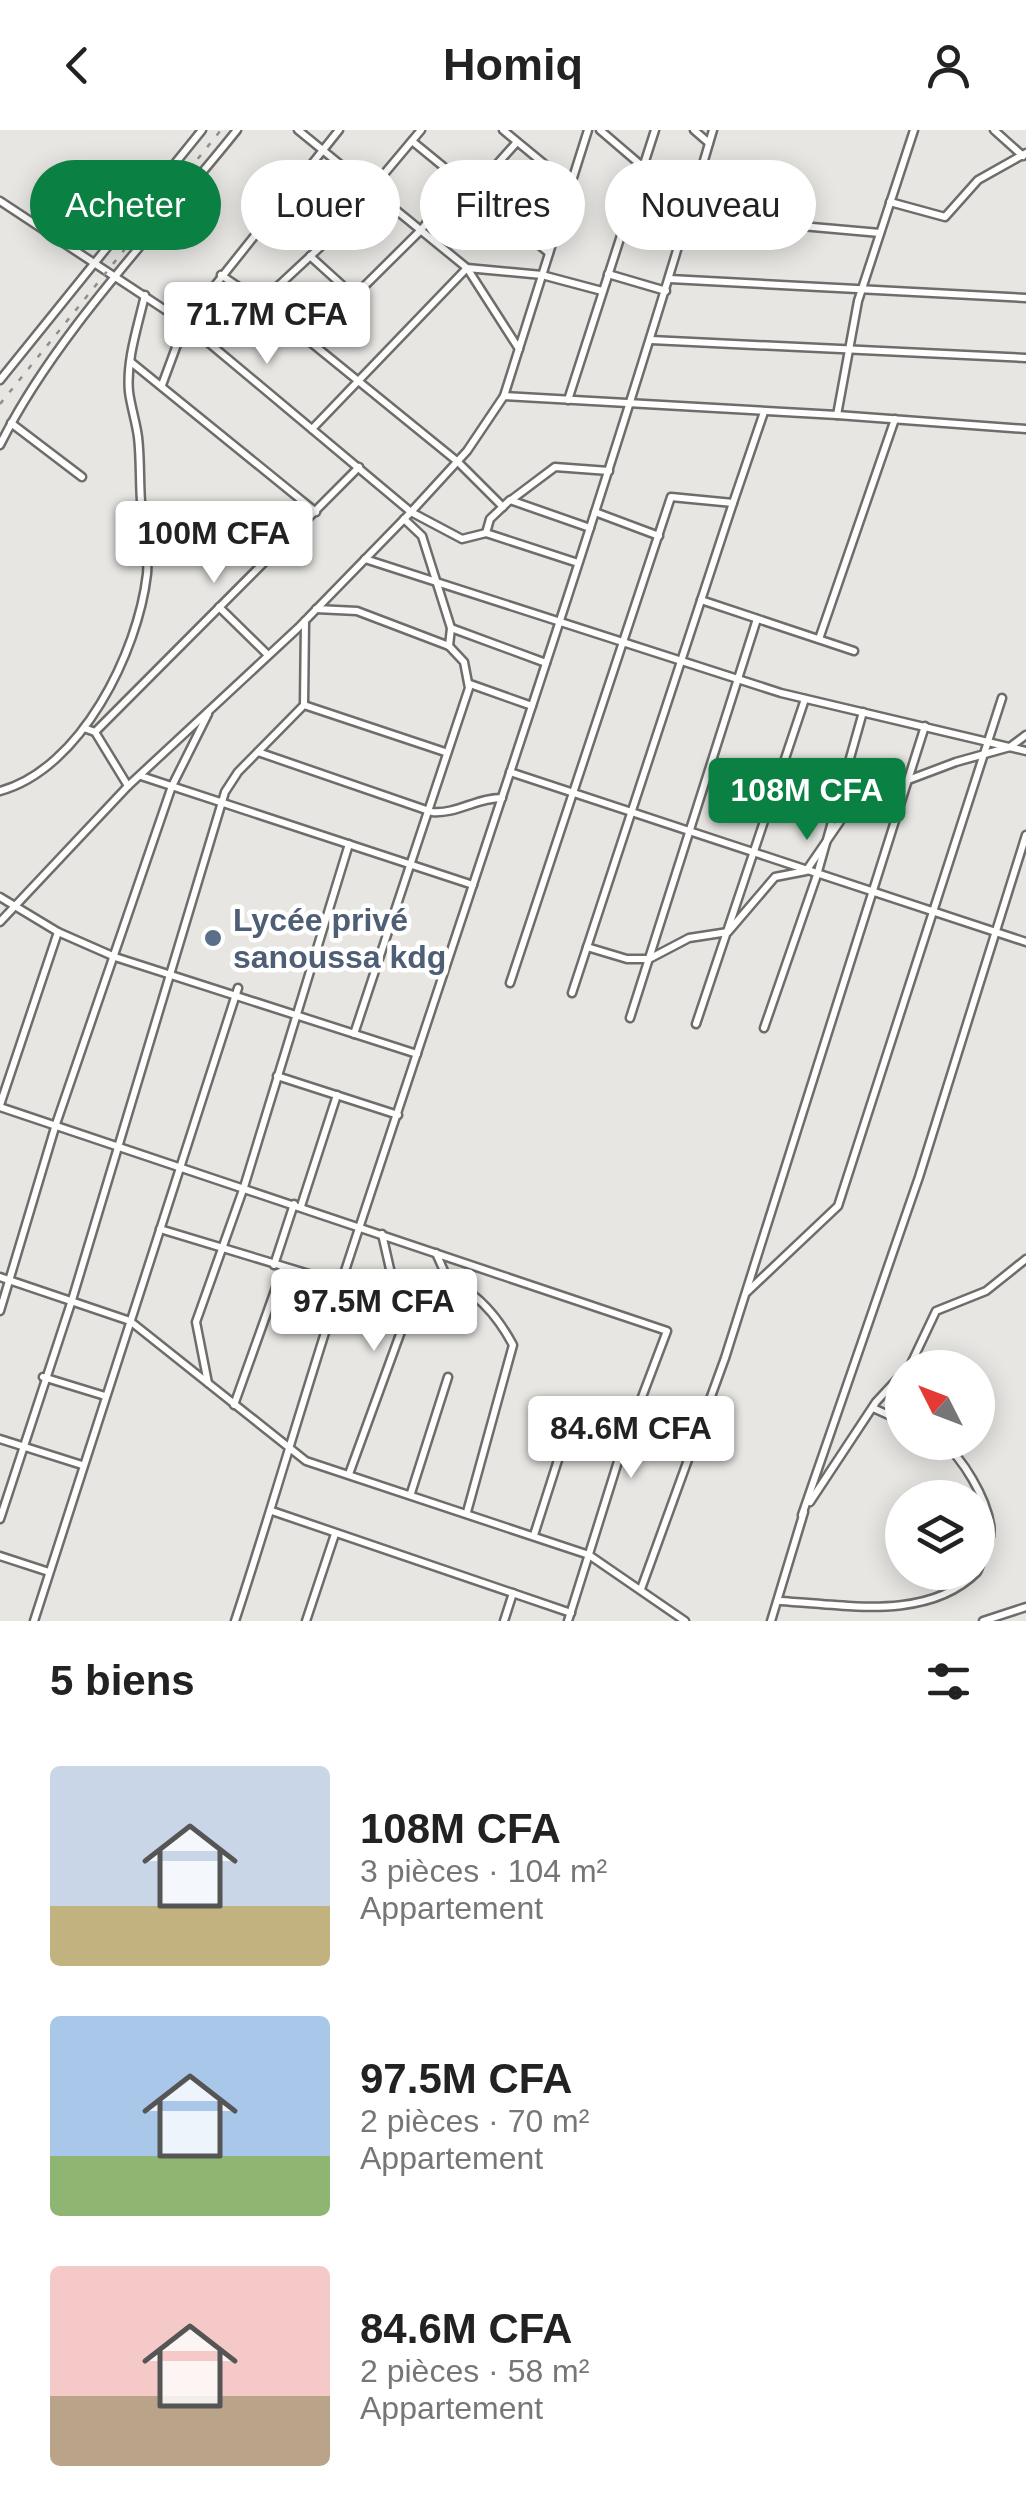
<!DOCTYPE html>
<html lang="fr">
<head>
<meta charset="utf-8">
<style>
	body { margin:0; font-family:Helvetica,sans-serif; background:#f6f6f6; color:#222; height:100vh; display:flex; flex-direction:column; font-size:38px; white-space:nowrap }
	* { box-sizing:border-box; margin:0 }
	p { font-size:32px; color:#767676 }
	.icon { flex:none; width:55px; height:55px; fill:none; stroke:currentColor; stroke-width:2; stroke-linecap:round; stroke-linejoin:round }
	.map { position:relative; height:1491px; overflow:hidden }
	.details { display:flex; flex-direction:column; background:#fff; flex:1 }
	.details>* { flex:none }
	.banner { position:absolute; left:30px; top:30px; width:968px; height:90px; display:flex; gap:20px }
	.needle { width:65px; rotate:312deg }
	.controls { position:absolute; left:885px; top:1220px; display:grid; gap:20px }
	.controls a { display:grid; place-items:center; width:110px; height:110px; border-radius:50%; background:#fff; box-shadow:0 5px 25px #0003; font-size:50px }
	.price { position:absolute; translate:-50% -85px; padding:0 22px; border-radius:10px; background:#fff; color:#222; font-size:32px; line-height:65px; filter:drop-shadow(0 2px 5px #0008) }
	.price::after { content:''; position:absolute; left:50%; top:60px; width:30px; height:22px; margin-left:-15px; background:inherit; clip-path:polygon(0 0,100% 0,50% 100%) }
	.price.selected { background:#0b8043; color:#fff }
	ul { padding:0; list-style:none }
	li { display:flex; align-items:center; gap:30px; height:250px; padding:0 50px }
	li span { display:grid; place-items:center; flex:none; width:280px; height:200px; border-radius:10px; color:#555 }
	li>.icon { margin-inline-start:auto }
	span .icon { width:120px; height:120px; fill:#fffc; stroke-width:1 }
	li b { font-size:42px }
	h2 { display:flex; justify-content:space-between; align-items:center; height:120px; padding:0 50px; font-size:42px }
	.pill { padding:0 35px; border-radius:45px; background:#fff; box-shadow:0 5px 25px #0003; font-size:35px; line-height:90px }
	.pill.selected { background:#0b8043; color:#fff }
	header { display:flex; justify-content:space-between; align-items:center; height:130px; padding:0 50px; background:#fff; font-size:45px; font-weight:800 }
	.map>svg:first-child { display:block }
</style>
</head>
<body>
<header><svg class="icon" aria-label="back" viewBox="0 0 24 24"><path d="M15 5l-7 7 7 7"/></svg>Homiq<svg class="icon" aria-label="person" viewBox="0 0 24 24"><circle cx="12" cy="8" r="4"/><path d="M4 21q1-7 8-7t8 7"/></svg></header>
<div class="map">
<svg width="1026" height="1491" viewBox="0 0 1026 1491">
	<rect width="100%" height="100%" fill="#e7e6e3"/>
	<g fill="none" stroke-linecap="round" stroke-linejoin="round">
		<g stroke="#6e6d6a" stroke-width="11">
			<g id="street">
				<polyline points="298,0 467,138 519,219"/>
				<polyline points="503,0 571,56"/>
				<polyline points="600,0 642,36 701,50"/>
				<polyline points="694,0 709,13"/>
				<polyline points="994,0 1023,26"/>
				<polyline points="412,11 549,123"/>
				<polyline points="473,61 517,12"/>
				<polyline points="0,71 185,193 411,382 462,409 486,403 578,433"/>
				<polyline points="890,72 945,87 978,50 1026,23"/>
				<polyline points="690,86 880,103"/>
				<polyline points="310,126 354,166"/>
				<polyline points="608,144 666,161"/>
				<polyline points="221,145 261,172 332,106 421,0"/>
				<polyline points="670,149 1026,168"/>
				<polyline points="261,172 458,332 503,377"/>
				<polyline points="651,210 1026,228"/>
				<polyline points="309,211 421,100 460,51"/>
				<polyline points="131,232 316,382"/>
				<polyline points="0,250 202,0"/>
				<polyline points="162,255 185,193 339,0"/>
				<polyline points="504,266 588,0"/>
				<polyline points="568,270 655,0"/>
				<polyline points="837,285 1026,299"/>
				<polyline points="11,293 82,347"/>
				<polyline points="312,299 467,138 542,145 602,161"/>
				<path d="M0,315C55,204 159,98 237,0"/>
				<polyline points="511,370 555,337 609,341"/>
				<polyline points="595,382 659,406"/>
				<polyline points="404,389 422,406 451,498 449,516"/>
				<polyline points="486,403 490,389 510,370 590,398"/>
				<polyline points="365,429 781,563 1026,621"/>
				<polyline points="701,470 854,521"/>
				<polyline points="219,477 268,525"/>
				<polyline points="316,479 357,481 449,516 464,532 469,558 354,904"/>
				<polyline points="451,498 546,533"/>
				<polyline points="819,509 895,289"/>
				<polyline points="470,554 532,576"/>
				<polyline points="304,575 305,491"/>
				<polyline points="84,598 95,602 128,656"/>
				<polyline points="95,602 359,337"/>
				<path d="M258,622L432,682C458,684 475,668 502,668"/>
				<polyline points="510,642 1026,812"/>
				<polyline points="141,646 473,755"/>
				<path d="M0,661C81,639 138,522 147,444C149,425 143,402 142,383C139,358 141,332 138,307C136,292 131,277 129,262C126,230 138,196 145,165"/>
				<polyline points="0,767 58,802 115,827 417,924"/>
				<polyline points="0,792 128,656 298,498 411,382 467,321 504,266 837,285 858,171 914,0"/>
				<polyline points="587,817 627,829 649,829 689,808 728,802 775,747 806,741 850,677 863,667 956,632 1010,617 1026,605"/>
				<polyline points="510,853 671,367 733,373 764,282"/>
				<polyline points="572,863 733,373"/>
				<polyline points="630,888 757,489"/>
				<polyline points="696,894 805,569"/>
				<polyline points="764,898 817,745 863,582"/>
				<polyline points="277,946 398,985"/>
				<polyline points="0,975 58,802"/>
				<polyline points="0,977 667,1201 620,1325 568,1491"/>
				<polyline points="301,1076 337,965"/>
				<polyline points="160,1099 395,1170"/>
				<path d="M436,1123L448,1150C477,1162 498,1187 513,1215L467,1382"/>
				<polyline points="274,1135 294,1074"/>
				<polyline points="0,1147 130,1191 306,1331 589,1425 685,1491"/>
				<polyline points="747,1162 838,1076 1002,568"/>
				<polyline points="0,1181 56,994 172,656 208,584"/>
				<polyline points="909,1238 936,1181 986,1161 1026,1129"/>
				<polyline points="43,1247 105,1266"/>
				<polyline points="208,1253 196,1192 244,1057 349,714"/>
				<polyline points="234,1275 283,1138"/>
				<polyline points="873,1278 902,1291"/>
				<polyline points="0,1309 82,1335"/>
				<path d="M942,1312C963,1328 986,1368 990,1394C993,1410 983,1426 978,1440"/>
				<polyline points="349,1344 403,1196 382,1104"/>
				<polyline points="411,1363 448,1247"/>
				<polyline points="810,1372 876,1272 902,1244"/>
				<polyline points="272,1381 571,1483"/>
				<polyline points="802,1385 919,1047 1026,705"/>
				<polyline points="0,1389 72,1170 225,662 238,642 304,575 445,622"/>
				<polyline points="534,1405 558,1330"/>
				<polyline points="0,1426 49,1442"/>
				<polyline points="641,1459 725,1228 925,596"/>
				<path d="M780,1471C848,1475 928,1491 977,1442"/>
				<polyline points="34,1491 238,858"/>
				<path d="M235,1491C272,1379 304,1265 341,1153C467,769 599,387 713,0"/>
				<polyline points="306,1491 335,1404"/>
				<polyline points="504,1491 513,1463"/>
				<polyline points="771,1491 804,1382"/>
				<polyline points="983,1491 1026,1477"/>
			</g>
		</g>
		<use href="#street" stroke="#fff" stroke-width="6"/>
		<polyline stroke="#8f8e8c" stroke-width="2.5" stroke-dasharray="5 10" stroke-linecap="butt" points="0,274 221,0"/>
	</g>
	<circle fill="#5c6f8a" stroke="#fff" stroke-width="4" cx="213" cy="808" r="10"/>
	<g text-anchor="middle" stroke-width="9" stroke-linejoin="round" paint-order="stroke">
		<g font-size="32" font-weight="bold" fill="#4e5e75" stroke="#fff" text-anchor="start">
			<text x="233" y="801">Lycée privé<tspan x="233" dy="37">sanoussa kdg</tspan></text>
		</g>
	</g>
</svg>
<div class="controls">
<a><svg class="needle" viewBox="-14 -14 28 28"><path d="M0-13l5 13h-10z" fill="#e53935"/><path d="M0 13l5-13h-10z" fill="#767676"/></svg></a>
<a><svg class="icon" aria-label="layers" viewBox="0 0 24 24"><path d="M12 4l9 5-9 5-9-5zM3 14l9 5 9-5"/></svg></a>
</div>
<b class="price" style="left:267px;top:237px">71.7M CFA</b>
<b class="price" style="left:214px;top:456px">100M CFA</b>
<b class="price selected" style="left:807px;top:713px">108M CFA</b>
<b class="price" style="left:374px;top:1224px">97.5M CFA</b>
<b class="price" style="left:631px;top:1351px">84.6M CFA</b>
<div class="banner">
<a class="pill selected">Acheter</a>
<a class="pill">Louer</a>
<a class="pill">Filtres</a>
<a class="pill">Nouveau</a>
</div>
</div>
<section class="details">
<h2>5 biens<svg class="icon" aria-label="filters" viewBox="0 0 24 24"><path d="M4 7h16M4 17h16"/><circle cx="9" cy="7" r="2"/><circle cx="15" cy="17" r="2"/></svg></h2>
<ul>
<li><span style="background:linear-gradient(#c9d6e8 70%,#c2b280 0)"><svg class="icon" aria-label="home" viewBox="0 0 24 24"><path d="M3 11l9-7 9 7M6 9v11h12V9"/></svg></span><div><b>108M CFA</b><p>3 pièces · 104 m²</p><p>Appartement</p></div></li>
<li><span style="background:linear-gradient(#a9c7e8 70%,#8fb573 0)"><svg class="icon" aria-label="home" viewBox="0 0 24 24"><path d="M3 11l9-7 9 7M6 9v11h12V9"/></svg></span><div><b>97.5M CFA</b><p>2 pièces · 70 m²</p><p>Appartement</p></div></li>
<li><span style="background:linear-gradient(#f6c9c9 65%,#b9a48a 0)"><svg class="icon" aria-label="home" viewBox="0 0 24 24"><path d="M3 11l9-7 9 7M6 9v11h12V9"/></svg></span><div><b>84.6M CFA</b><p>2 pièces · 58 m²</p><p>Appartement</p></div></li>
</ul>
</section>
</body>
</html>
